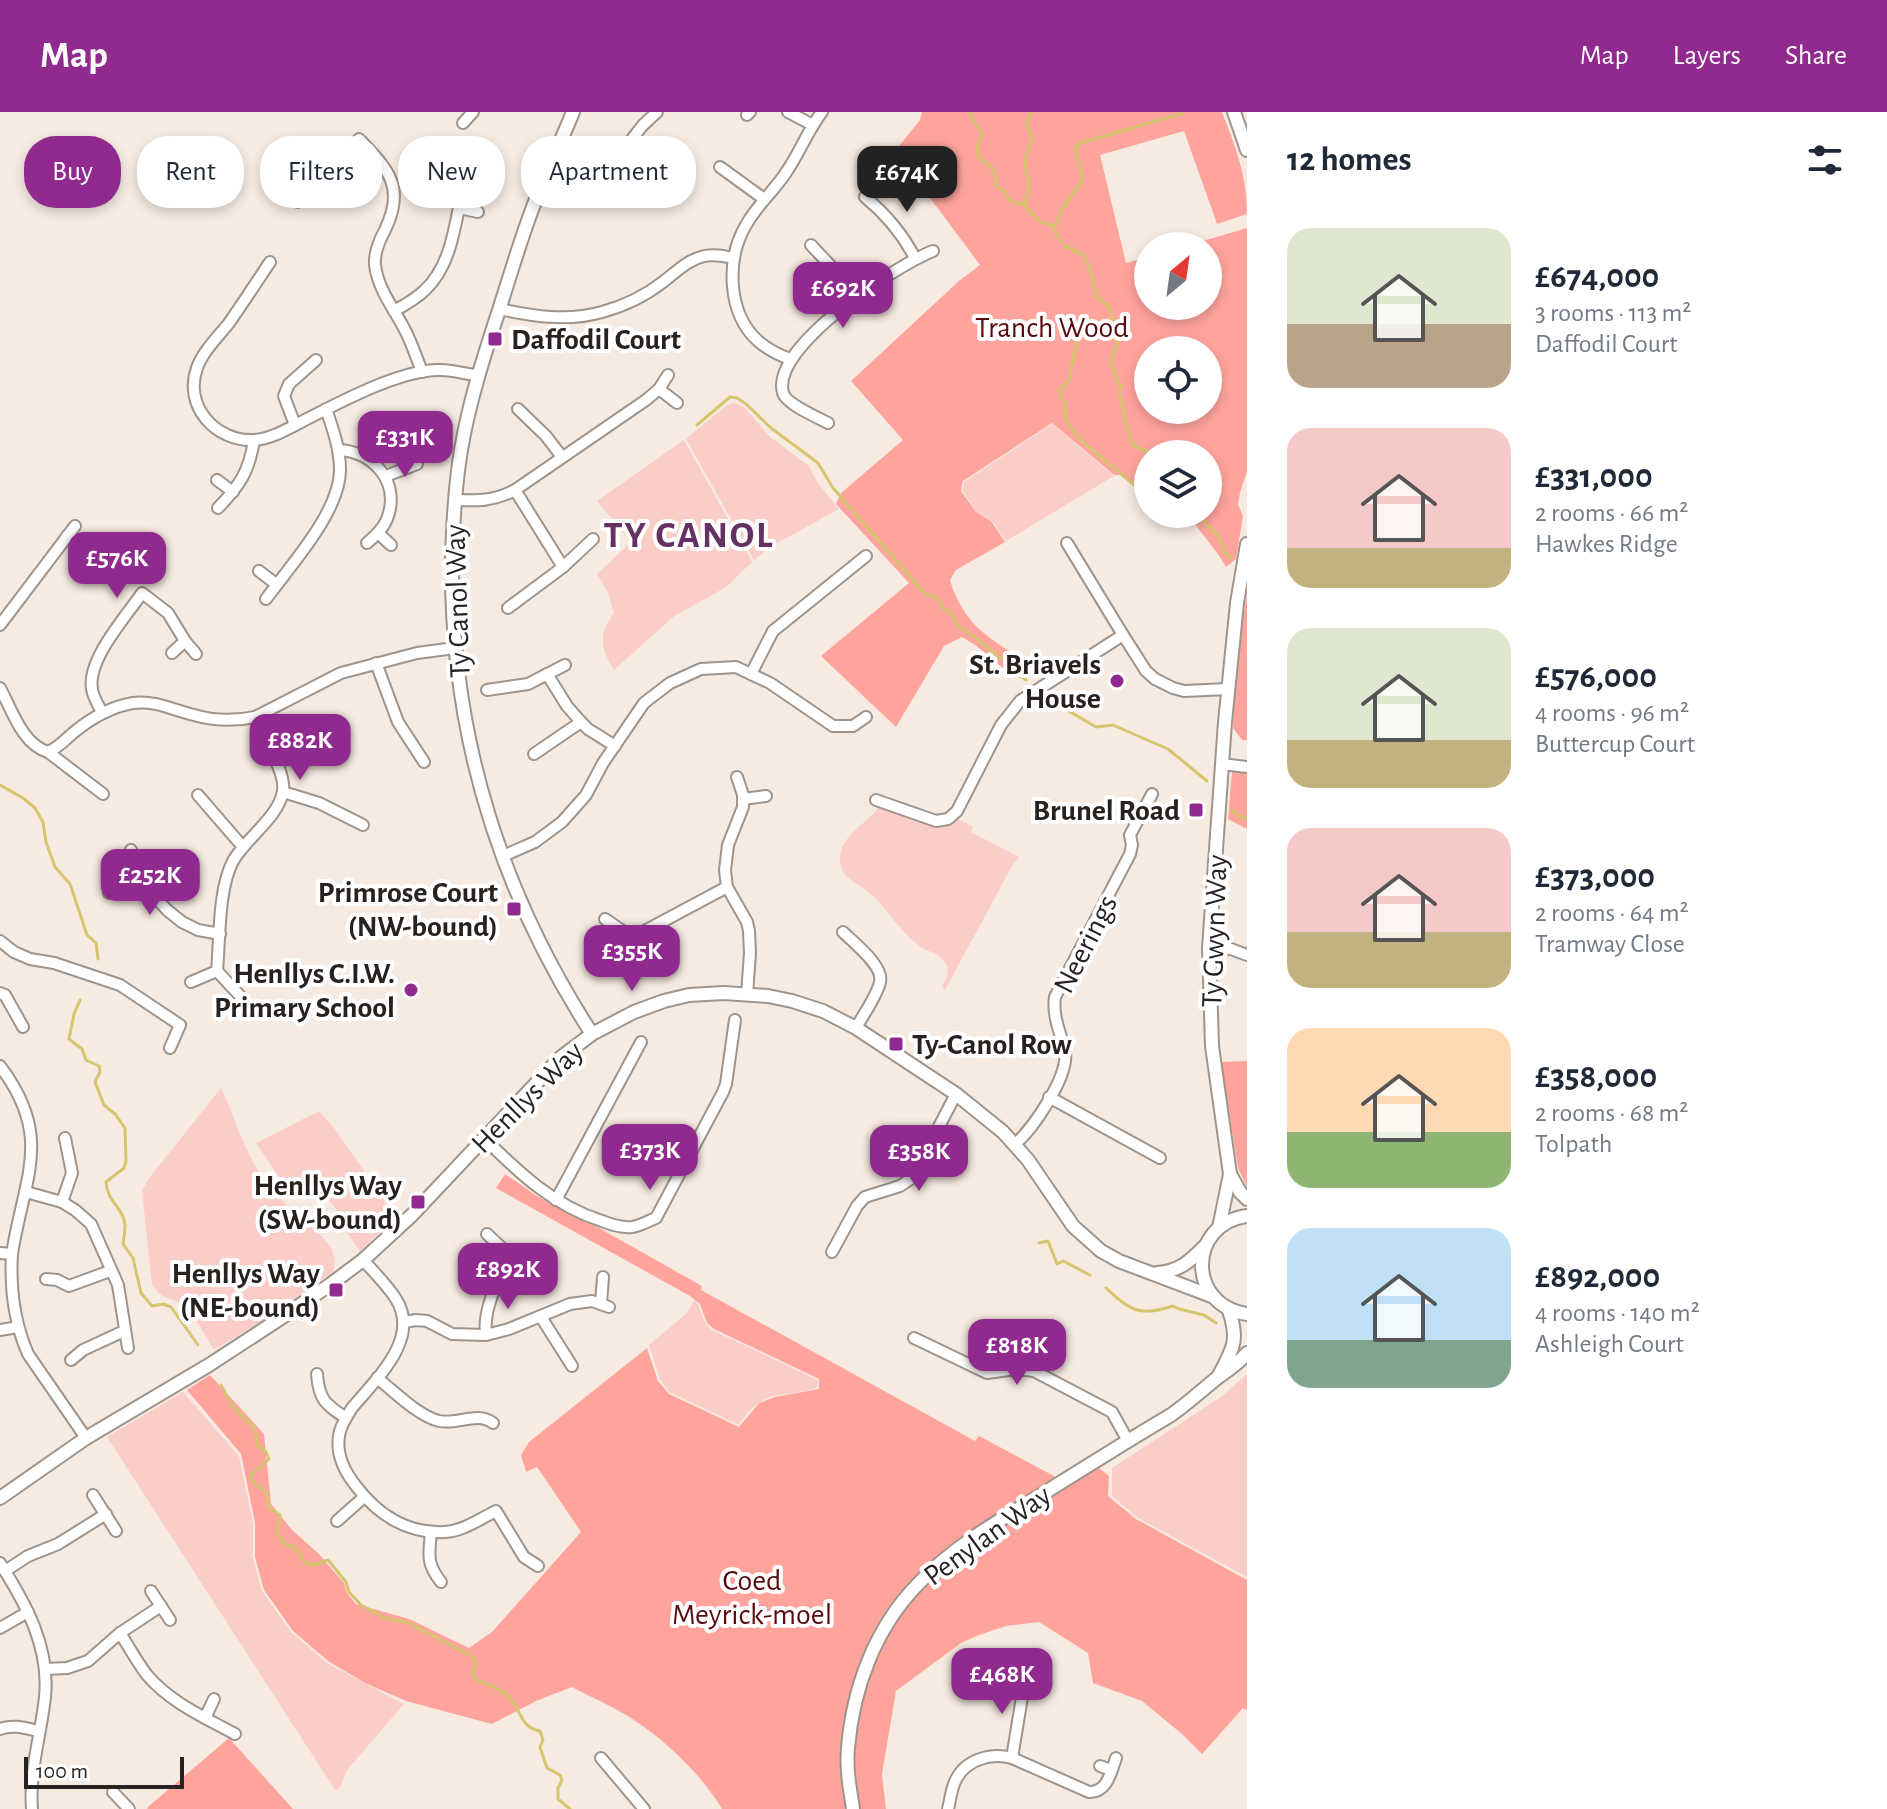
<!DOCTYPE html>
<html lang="en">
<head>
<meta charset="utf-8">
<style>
	body { margin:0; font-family:"Alegreya Sans",sans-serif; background:#f6f6f7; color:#1f2937; height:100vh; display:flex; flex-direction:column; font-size:30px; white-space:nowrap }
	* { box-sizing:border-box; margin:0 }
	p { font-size:26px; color:#747a83 }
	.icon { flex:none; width:44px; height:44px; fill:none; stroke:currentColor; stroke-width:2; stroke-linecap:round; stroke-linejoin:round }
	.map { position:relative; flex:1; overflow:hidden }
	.drawer { display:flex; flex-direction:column; background:#fff; width:640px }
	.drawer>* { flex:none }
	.hud { position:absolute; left:24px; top:24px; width:760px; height:72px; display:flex; gap:16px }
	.needle { width:52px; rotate:29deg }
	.fabs { position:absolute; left:1134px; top:120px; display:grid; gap:16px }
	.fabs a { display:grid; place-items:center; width:88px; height:88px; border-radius:50%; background:#fff; box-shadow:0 4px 12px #0003; font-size:40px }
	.scale { position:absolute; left:24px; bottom:20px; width:160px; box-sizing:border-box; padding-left:8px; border:4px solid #27221f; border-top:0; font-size:22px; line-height:28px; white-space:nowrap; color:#27221f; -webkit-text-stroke:6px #fff; paint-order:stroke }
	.price { position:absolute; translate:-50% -68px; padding:0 18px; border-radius:16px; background:#912a8f; color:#fff; font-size:26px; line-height:52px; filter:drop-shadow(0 2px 4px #0008) }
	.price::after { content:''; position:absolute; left:50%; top:48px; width:24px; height:18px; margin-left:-12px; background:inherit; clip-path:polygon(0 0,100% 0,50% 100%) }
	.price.current { background:#222; color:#fff }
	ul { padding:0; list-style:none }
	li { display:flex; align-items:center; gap:24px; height:200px; padding:0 40px }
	li span { display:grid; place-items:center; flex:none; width:224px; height:160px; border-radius:24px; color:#555 }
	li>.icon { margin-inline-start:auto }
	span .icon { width:96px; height:96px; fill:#fffc; stroke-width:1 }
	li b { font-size:34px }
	h2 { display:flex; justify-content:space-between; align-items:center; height:96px; padding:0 40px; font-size:34px }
	.tag { padding:0 28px; border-radius:32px; background:#fff; box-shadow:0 4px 12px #0003; font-size:28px; line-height:72px }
	.tag.current { background:#912a8f; color:#fff }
	header { display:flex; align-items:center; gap:48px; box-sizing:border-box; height:112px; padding:0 40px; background:#912a8f; color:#fff }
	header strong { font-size:38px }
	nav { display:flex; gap:44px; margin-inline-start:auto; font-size:28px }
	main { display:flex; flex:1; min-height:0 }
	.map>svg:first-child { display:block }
</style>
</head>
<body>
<header>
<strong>Map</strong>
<nav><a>Map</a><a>Layers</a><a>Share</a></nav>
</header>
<main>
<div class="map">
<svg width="1247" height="1697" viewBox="0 0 1247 1697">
	<rect width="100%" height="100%" fill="#f7ebe1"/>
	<g fill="#facdc9">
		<polygon points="734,291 744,295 770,325 808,353 818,371 839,397 770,435 754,448 686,327 727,293"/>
		<polygon points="1052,312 1114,364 1006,429 992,409 976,400 963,379 964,370"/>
		<path d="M684,328L752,450L726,475L673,505L614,558C600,537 598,522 614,501L608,481L597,462L631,430L597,389Z"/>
		<path d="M880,693L940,715L952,712L958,707L973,715L971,720L1019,745L1012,754L945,878L942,875C946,868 950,860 946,852C941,841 930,841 921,835C901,821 888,798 870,781C862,774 847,768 842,758C841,756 839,747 840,746C842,720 869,712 880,693Z"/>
		<path d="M221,976C235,1005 244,1039 263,1066C271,1077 282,1088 292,1098C308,1116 343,1131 333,1160L270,1204L214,1238C205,1223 196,1205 183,1194C171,1183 162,1190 152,1172L142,1079L150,1065Z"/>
		<polygon points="319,999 334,1016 396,1104 360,1139 346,1119 335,1095 321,1081 311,1080 299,1087 290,1081 256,1031"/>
		<path d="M694,1189L697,1190L706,1213L712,1218L818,1268L817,1276C779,1288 764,1274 739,1313L669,1280L660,1267L649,1233L686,1202Z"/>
		<polygon points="1247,1262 1247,1465 1138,1406 1112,1384 1112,1356 1221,1285"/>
		<polygon points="183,1280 239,1344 253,1412 253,1445 262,1479 291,1520 327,1551 404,1592 347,1658 340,1676 335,1678 107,1325"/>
	</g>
	<g fill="#ffa49d" fill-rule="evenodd">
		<path d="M922,0H1222C1236,36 1247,64 1247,102L1217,112L1184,19L1100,43L1126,151L1148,145V194H1208V134H1186L1247,116V359L1240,381L1238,392L1243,404L1236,447L1226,455L1220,445L1191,407L1180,402H1208V342H1148V386L1120,363H1114L1052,311L963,369L961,379L976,400L991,409L1005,430L956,458L950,468C955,487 969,510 985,522C1002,536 1017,541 1030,559L1027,566H1015L975,533L962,525L944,534L896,615L821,544L909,471L836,392L841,381L903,328L851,269L960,168L980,153L895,39L920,8ZM1208,238V298H1148V238Z"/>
		<polygon points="1247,482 1247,628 1242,628 1233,616 1235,556"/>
		<polygon points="1232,660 1247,661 1247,717 1228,707"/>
		<polygon points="1247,949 1247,1075 1238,1056 1221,950"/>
		<path d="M505,1062L534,1082L569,1102L599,1116L702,1174L701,1178L975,1329L979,1324L1052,1363L1066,1373L1099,1356L1109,1364L1108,1384L1136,1407L1247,1468V1598L1243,1596L1202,1642L1182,1622L1142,1589L1093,1571L1088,1541L1039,1510L1006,1514L979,1523L961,1531L896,1579L882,1662L886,1697H722C701,1662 668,1631 634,1608C615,1595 592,1586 572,1575L536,1589L492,1612L406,1589L365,1571L328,1549L293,1519L264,1478L255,1445V1411L241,1342L187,1278L210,1263L264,1322L271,1392L292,1418L318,1441L344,1471L347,1481L356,1492L409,1507L469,1536L492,1520L581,1420L537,1355L526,1360L521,1343L529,1330L647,1236L658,1269L669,1282L739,1315L759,1291L775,1285L819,1277V1267L714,1217L707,1211L700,1192L690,1184L496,1076Z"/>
		<polygon points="229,1626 293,1697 147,1697 149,1694"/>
	</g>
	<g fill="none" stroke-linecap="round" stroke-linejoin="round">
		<g stroke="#d5c56f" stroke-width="3">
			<polyline points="969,0 982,23 977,36 978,44 994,58 997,75 1004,79 1008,87 1012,88 1015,92 1022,91 1039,109 1055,115 1055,120 1066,136 1072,136 1074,140 1082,141 1085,149 1088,152 1098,186 1108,194 1115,216 1114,224 1118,232 1111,246 1117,269 1121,274 1119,280 1132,333 1153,342"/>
			<polyline points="1025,93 1029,74 1025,51 1032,23 1026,12 1032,0"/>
			<polyline points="1055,113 1062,97 1083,68 1075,35 1081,31 1183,1"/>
			<polyline points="1078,221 1069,268 1059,279 1066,295 1065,305 1070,315 1084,331 1148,384"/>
			<polyline points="697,313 730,285 737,286 746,292 771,316 818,351 833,376 920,476 927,483 937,485 942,496 950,500 959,515 976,526 1026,568"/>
			<polyline points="1199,402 1211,418 1218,423 1225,441 1231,446"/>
			<polyline points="1055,591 1096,615 1113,613 1168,637 1207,669"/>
			<polyline points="0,673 23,686 35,696 43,710 46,730 55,755 70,772 87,823 96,831 98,847"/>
			<polyline points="1231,698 1247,708"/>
			<path d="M80,888L74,902L69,927L82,937L86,948L99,954L100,960L95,970L104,993L115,1002L125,1016L126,1049L124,1056L106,1070C107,1090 123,1095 125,1112C125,1119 124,1126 123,1132L133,1146L141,1181L152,1194L163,1192L171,1195L198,1233"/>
			<polyline points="1039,1131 1048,1129 1057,1152 1063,1149 1090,1163"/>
			<path d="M1106,1176C1131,1199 1139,1205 1173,1194L1179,1197L1204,1203L1216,1211"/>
			<path d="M221,1273C226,1280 229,1289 234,1296C246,1311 257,1309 257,1333L266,1340L269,1347L250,1364C256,1381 268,1369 268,1395L280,1403L278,1422L283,1431L296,1436C306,1455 308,1456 328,1448L346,1470L349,1480L361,1493L385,1506L409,1511L473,1545L476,1553L473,1561L475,1567C485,1572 497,1575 506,1582C522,1595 518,1615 540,1619L543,1628L540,1635L547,1656L560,1663L562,1668L558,1676V1687L570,1697"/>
		</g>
		<g stroke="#9f948b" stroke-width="14">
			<g id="minor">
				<polyline points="788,0 813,13"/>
				<polyline points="747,3 750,0"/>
				<polyline points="463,11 473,0"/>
				<polyline points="553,46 581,55 604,55 614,50 643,13 657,0"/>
				<polyline points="720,55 764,87"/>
				<polyline points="321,67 335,83"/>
				<path d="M865,85C887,103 902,121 915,146"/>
				<path d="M298,90L359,27C388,57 406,75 385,118C379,129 374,141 375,153C378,178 395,198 406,220C412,233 417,246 422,260"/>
				<polyline points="459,96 478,100"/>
				<polyline points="811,133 858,183"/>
				<path d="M270,150C256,171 243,191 229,211C218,225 203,239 197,256C183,294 216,330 254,328C272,327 289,316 305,308C340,290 396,260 436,258C450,257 464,261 478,264"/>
				<path d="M499,197C533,204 568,210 602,200C624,194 645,184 663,170C675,161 687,148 704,144C714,142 724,144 734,146"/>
				<path d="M394,199C405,193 416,187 425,178C451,154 455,113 462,80"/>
				<path d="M790,247C779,243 768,238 758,229C727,201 726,147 746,113C757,93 775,78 787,59C800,40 808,18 822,0"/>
				<polyline points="659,277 677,291"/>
				<polyline points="518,297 546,324 562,345"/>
				<path d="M828,311C817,305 786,292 783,281C770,235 897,153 933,139"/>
				<polyline points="295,313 284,284 289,272 316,248"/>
				<path d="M338,338C374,339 401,371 387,407C383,417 375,424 367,431"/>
				<polyline points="386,364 417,352"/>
				<polyline points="217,368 233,380"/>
				<polyline points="515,378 563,455"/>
				<path d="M455,388C478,389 494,389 515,378L646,288L659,277L668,263"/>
				<path d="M218,396C240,373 249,360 254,328"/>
				<polyline points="378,421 391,433"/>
				<polyline points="67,424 81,433"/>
				<polyline points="1067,431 1123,523 1146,559 1155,567 1173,576 1184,579 1228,577"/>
				<polyline points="259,459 276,472"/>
				<path d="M266,487C290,454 340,400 340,358C340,337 333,317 326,297"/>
				<polyline points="508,496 563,455 593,427"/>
				<polyline points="0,513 75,414"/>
				<polyline points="172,541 185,529"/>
				<polyline points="376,551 398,610 424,650"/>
				<polyline points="547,562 567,594 581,610"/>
				<polyline points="751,562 773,519 866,444"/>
				<path d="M0,576C12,598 22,632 48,640L103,682"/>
				<polyline points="487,578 528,572 565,553"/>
				<path d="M102,600C98,593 93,585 92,577C87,547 126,505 142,481L168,501L185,529L196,542"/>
				<path d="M48,640C58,636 65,628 73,621C91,606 110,595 133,591C155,588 173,598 194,603C214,609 235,609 255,605"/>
				<polyline points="534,642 581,610 588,617 615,634"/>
				<polyline points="1222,652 1247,655"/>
				<polyline points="737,665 743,683 743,695 728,733 725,758 727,775 747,810 749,819 750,841 747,882"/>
				<polyline points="283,680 319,691 363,713"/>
				<polyline points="198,683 243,735"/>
				<polyline points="743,687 766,684"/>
				<polyline points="876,688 936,709 948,707 957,699 1001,613 1020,589 1123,523"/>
				<polyline points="131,738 134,761 167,798 182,810 198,818 220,822"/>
				<polyline points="503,744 535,730 562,710 586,683 603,651 644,591 670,571 701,557 736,555 770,571 833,614 853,614 866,605"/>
				<polyline points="109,781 134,761"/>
				<polyline points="605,807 624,820 641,821 727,775"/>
				<path d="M843,820C854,831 884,854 880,870C877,884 863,903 856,916"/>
				<polyline points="0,829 14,840 30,847 54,851 120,873 180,913 170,936"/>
				<polyline points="1209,836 1231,837 1247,843"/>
				<polyline points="217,859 242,886"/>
				<path d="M191,870L217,859C220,826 218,778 233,749C246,726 279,705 283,679C286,659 262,625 255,605L341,561L417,541L455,536"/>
				<polyline points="0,881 5,883 23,915"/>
				<path d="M0,954C54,1025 24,1065 12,1142"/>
				<polyline points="1049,985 1160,1046"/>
				<path d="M484,1026C519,1061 554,1094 602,1109C612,1113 621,1116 632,1115C640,1114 648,1109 656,1106L723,980L726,972L735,908"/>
				<path d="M1015,1032C1033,1017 1069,964 1065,940C1061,921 1052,905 1055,885L1130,742L1132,733L1130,723L1152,682"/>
				<polyline points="26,1080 62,1090 75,1098 91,1112 118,1173 128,1236"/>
				<polyline points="556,1088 641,930"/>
				<polyline points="62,1090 72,1061 65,1026"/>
				<polyline points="832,1140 857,1094 865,1085 900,1074 912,1066 956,982"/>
				<path d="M0,1141L12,1142C10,1176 14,1210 28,1242L86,1326"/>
				<path d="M363,1148C374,1160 387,1173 396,1187C421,1227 376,1267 352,1296C347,1304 340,1314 339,1324C336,1343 344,1359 356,1374C378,1403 408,1422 445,1420C463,1419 480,1407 496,1399L524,1445L538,1454"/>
				<polyline points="46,1167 57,1168 69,1174 110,1159"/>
				<polyline points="601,1192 603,1165"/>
				<polyline points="541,1205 572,1254"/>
				<polyline points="404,1210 416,1208 427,1209 452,1222 486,1223 509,1217 570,1192 592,1189 609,1195"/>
				<polyline points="0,1218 18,1215"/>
				<path d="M486,1223C484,1205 489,1193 494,1177C499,1164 501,1150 503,1137L487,1122"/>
				<polyline points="914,1226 987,1261 1016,1257 1034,1259 1112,1300 1128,1329"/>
				<polyline points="71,1248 83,1238 124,1219"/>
				<path d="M317,1262C319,1288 325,1292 346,1306"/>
				<path d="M377,1266C394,1279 418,1304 439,1309C458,1313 477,1299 493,1311"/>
				<polyline points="93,1383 116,1419"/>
				<polyline points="337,1409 364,1385"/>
				<path d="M431,1420C429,1443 426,1451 441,1470"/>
				<path d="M0,1451C26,1492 50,1535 45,1585C41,1623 29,1658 32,1697"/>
				<polyline points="5,1459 28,1444 58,1432 106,1402"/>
				<polyline points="151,1479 170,1508"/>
				<polyline points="0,1516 28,1500"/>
				<path d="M120,1521C129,1535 137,1550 147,1563C171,1591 204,1605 235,1622"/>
				<polyline points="45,1557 67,1556 88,1549 120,1521 161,1494"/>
				<polyline points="1006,1578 1023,1581"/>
				<polyline points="205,1606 214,1587"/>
				<path d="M0,1617C13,1612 25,1616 38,1619"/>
				<polyline points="601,1646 644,1697"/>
				<polyline points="1012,1646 1025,1567"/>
				<polyline points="1100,1654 1111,1658"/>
				<polyline points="113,1680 129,1697"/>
				<path d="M948,1697C950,1689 951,1680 954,1672C963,1648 990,1640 1012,1646L1089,1680C1107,1681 1111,1660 1116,1646"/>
			</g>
		</g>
		<g stroke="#9f948b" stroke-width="16">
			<g id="tertiary">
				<path d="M573,0C560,32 545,63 533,95C520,129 510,164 499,198C484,244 469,290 461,338C455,374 453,411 452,447C450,618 499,778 592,922"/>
				<polyline points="1234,0 1247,38"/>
				<polyline points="1230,1062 1240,1080 1247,1087"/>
				<path d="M1247,1104C1187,1112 1187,1194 1247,1202"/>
				<polyline points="1219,1116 1230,1062 1212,934 1209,836 1225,610 1237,491 1247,432"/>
				<path d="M1157,1161C1180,1159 1189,1150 1205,1134"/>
				<path d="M1218,1265C1233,1237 1240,1228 1228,1196"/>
				<polyline points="0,1386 86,1326 209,1253 281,1206 331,1172 363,1148 412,1103 560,946 592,922 634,900 664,889 689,883 724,881 768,884 792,889 823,899 856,916 956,982 1003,1020 1028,1048 1073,1114 1101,1139 1119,1149 1214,1185"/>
				<path d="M853,1697C850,1677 846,1657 848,1636C853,1576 875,1516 918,1472C953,1435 998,1409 1041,1383C1084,1356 1127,1329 1171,1303C1187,1292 1201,1279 1217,1266C1228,1258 1238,1252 1247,1241"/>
			</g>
		</g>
		<use href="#minor" stroke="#fff" stroke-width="10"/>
		<use href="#tertiary" stroke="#fff" stroke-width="12"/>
	</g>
	<g fill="#912a8f" stroke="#fff" stroke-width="3">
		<rect x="487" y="219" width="16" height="16" rx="4"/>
		<circle cx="1117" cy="569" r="8"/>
		<rect x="1188" y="690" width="16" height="16" rx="4"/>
		<rect x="506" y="789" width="16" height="16" rx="4"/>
		<circle cx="411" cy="878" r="8"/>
		<rect x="888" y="924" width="16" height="16" rx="4"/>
		<rect x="410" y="1082" width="16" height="16" rx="4"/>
		<rect x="328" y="1170" width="16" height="16" rx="4"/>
	</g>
	<g text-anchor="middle" stroke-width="8" stroke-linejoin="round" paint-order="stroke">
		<g font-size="30" fill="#5a0a0e" stroke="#fff">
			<text x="1052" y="225">Tranch Wood</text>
			<text x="752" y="1478">Coed<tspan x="752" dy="34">Meyrick-moel</tspan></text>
		</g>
		<g font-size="30" font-weight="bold" fill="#27221f" stroke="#fff" text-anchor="end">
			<text x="511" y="237" text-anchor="start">Daffodil Court</text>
			<text x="1101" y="562">St. Briavels<tspan x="1101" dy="34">House</tspan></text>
			<text x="1180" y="708">Brunel Road</text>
			<text x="498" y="790">Primrose Court<tspan x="498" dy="34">(NW-bound)</tspan></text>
			<text x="395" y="871">Henllys C.I.W.<tspan x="395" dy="34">Primary School</tspan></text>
			<text x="912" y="942" text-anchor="start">Ty-Canol Row</text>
			<text x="402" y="1083">Henllys Way<tspan x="402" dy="34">(SW-bound)</tspan></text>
			<text x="320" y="1171">Henllys Way<tspan x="320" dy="34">(NE-bound)</tspan></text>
		</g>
		<g font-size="30" fill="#27221f" stroke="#fff">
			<text transform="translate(457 489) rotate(-92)" y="10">Ty Canol Way</text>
			<text transform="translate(1214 819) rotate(-88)" y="10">Ty Gwyn Way</text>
			<text transform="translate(1085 832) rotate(-63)" y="10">Neerings</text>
			<text transform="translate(527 985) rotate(-45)" y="10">Henllys Way</text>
			<text transform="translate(987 1423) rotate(-36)" y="10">Penylan Way</text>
		</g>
		<g font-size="38" font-weight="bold" letter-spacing="2" fill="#643162" stroke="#fff">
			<text x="689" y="435">TY CANOL</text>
		</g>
	</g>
</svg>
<div class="fabs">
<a><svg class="needle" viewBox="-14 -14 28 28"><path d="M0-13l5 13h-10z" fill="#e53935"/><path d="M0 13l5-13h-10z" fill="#747a83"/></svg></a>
<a><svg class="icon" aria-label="locate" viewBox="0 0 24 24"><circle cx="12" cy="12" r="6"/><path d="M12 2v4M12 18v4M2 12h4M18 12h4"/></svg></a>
<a><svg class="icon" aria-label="layers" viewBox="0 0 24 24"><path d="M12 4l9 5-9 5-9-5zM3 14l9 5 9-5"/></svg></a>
</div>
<div class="scale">100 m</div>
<b class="price current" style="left:907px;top:102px">£674K</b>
<b class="price" style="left:843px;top:218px">£692K</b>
<b class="price" style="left:405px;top:367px">£331K</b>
<b class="price" style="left:117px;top:488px">£576K</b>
<b class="price" style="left:300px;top:670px">£882K</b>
<b class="price" style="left:150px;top:805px">£252K</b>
<b class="price" style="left:632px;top:881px">£355K</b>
<b class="price" style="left:650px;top:1080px">£373K</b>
<b class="price" style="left:919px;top:1081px">£358K</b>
<b class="price" style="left:508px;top:1199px">£892K</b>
<b class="price" style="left:1017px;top:1275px">£818K</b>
<b class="price" style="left:1002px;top:1604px">£468K</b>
<div class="hud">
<a class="tag current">Buy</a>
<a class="tag">Rent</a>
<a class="tag">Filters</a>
<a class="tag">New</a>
<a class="tag">Apartment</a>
</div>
</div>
<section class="drawer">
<h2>12 homes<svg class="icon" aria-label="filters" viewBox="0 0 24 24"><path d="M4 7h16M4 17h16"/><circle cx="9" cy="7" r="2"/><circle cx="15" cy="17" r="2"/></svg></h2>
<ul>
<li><span style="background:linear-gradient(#dfe7d0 60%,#b9a48a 0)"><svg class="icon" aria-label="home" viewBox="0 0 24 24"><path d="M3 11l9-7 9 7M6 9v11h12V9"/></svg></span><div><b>£674,000</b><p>3 rooms · 113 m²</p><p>Daffodil Court</p></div></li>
<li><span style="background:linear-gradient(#f6c9c9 75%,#c2b280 0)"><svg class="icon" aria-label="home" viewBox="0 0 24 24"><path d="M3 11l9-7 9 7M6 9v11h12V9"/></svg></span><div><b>£331,000</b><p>2 rooms · 66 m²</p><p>Hawkes Ridge</p></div></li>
<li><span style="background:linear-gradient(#dfe7d0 70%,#c2b280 0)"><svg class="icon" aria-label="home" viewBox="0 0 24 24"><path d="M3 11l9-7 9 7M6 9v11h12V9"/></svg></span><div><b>£576,000</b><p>4 rooms · 96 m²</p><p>Buttercup Court</p></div></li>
<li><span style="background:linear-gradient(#f6c9c9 65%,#c2b280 0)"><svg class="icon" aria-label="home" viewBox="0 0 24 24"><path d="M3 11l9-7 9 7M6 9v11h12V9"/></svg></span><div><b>£373,000</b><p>2 rooms · 64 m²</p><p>Tramway Close</p></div></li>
<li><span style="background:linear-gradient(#ffd9b3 65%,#8fb573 0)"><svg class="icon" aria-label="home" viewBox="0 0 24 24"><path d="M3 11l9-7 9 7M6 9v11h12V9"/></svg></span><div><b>£358,000</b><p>2 rooms · 68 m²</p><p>Tolpath</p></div></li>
<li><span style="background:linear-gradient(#bfe0f5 70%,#7fa58c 0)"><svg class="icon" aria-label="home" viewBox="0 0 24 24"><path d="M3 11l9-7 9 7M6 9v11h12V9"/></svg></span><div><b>£892,000</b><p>4 rooms · 140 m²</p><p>Ashleigh Court</p></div></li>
</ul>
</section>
</main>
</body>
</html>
